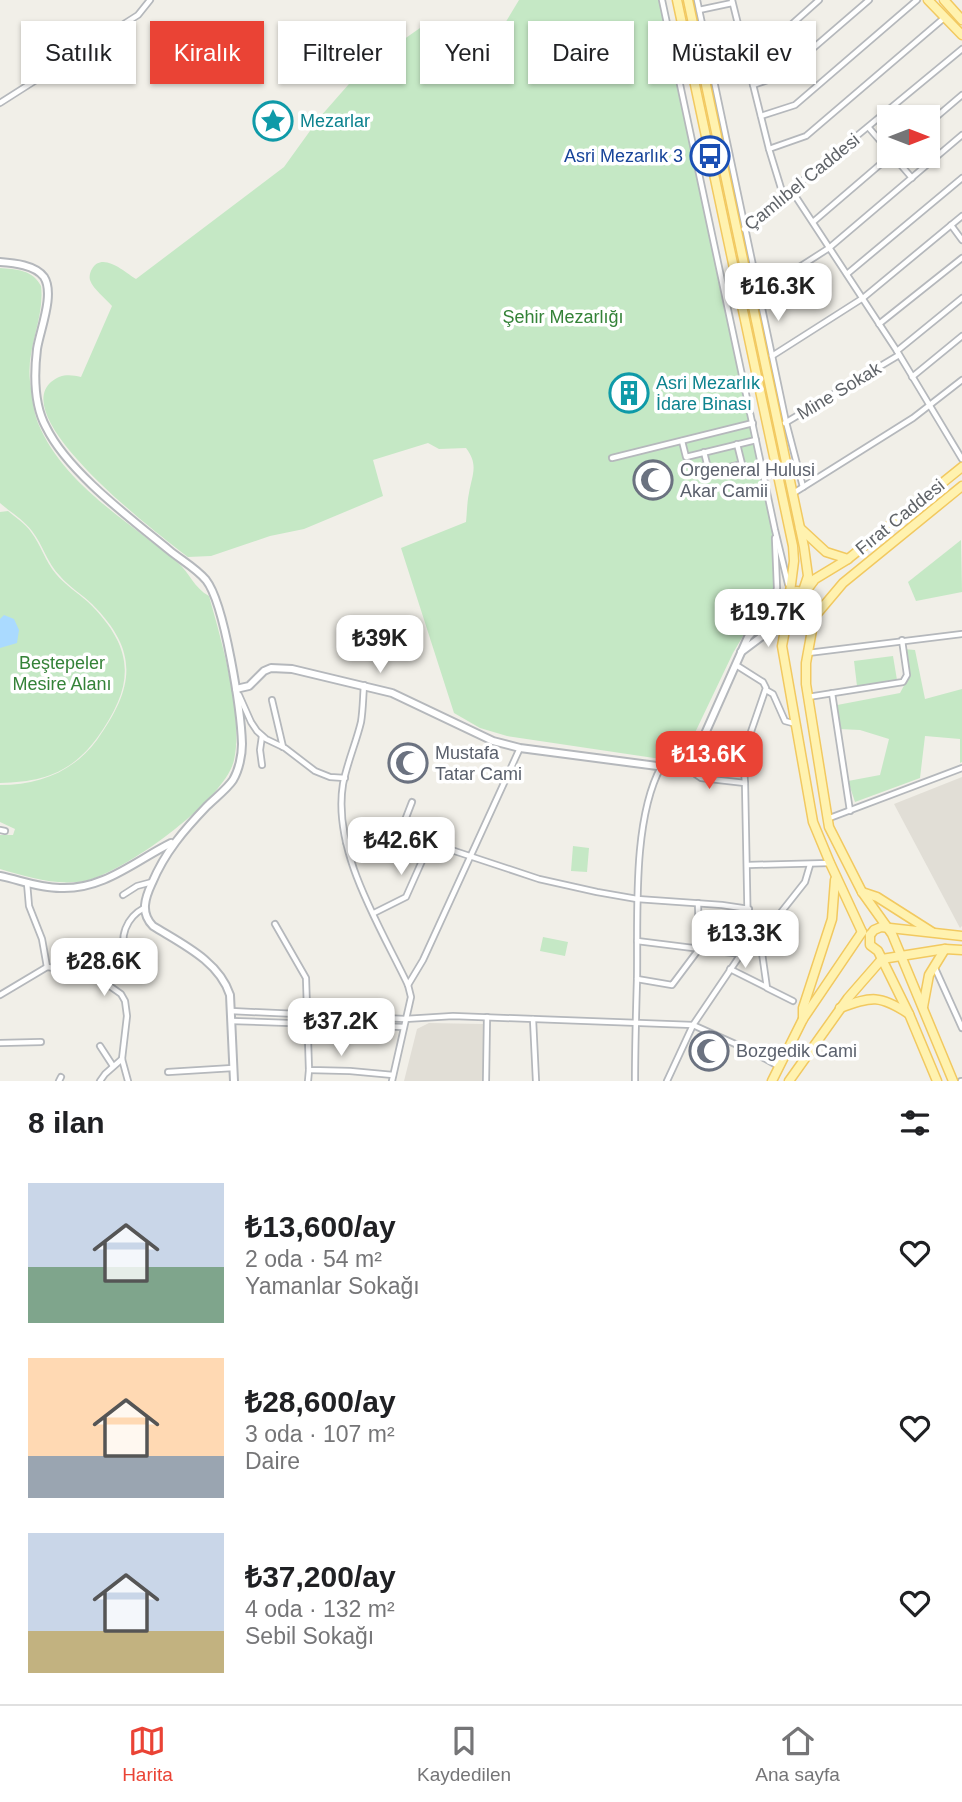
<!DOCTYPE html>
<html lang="tr">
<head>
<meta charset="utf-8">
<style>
	body { margin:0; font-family:Arial,sans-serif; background:#f2f2f2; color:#202124; height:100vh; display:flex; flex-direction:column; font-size:26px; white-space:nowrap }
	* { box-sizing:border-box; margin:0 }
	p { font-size:23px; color:#757577 }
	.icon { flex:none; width:38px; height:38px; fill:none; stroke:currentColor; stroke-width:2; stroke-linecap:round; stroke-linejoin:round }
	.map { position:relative; height:1081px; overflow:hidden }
	.panel { display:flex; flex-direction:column; background:#fff; flex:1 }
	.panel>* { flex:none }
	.guide { position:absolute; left:21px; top:21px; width:920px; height:63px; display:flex; gap:14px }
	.needle { width:46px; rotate:90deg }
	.controls { position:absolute; left:877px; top:105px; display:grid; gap:14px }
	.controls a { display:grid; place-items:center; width:63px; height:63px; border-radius:0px; background:#fff; box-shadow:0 2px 5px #0004; font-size:35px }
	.price { position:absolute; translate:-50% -60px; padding:0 16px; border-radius:14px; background:#fff; color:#222; font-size:23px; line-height:46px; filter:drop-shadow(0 2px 4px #0008) }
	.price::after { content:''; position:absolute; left:50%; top:42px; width:21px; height:16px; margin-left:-10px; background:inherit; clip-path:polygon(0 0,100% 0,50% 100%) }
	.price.active { background:#ea4335; color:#fff }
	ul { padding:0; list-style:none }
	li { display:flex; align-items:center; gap:21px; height:175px; padding:0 28px }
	li span { display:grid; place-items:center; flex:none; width:196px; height:140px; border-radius:0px; color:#555 }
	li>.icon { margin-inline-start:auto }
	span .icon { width:84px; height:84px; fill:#fffc; stroke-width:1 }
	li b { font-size:30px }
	h2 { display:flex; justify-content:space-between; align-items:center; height:84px; padding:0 28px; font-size:30px }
	.tag { padding:0 24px; border-radius:0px; background:#fff; box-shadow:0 2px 5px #0004; font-size:24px; line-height:63px }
	.tag.active { background:#ea4335; color:#fff }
	.dock { display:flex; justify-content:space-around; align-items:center; height:98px; border-top:2px solid #e0e0e0; background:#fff; font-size:19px; color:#757577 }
	.dock a { display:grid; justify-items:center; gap:4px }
	.dock .active { color:#ea4335 }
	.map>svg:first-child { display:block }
</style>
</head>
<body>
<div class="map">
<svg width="962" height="1081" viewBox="0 0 962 1081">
	<rect width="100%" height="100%" fill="#f1efe8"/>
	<g fill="#e1ded6">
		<polygon points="962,777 962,926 960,928 894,804"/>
		<polygon points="429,1023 483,1024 483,1081 404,1081 417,1029"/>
	</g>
	<g fill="#c5e8c5">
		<path d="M519,0H660L764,484L780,577L771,601L750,624L733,653L681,762L507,736L480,728L454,713L401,548L466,522C467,513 467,502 469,493C472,475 479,465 466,448L439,449L428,443L373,460L383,496L304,529L270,536L211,556L188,557C160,536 8,420 51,382C60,374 70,374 81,377L112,306C106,299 93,289 90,280C89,277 90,272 92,269C102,251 125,272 136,279L284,167L320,117L363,68L420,28L435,22H451L490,48Z"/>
		<path d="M0,268C16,269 33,270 41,286C45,317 26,349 30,381C32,395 33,410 38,423C63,484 128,521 177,562C190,573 194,588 209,596C221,639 244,717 234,760C226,799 123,874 84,881C55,886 28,877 0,869V835H13L15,829L0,822V785C39,785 73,772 97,740C134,688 140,652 92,604C82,594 69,587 60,576C47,563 43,545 32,531C24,520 10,512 0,503Z"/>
		<path d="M8,511C15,517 26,524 31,532C41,545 45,561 56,574C65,585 77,592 88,602C136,649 135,685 97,738C71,773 43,782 0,783V512Z"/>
		<polygon points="961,540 962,592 916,601 908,582"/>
		<circle cx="797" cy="610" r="11"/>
		<polygon points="903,649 915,650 925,699 962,689 962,762 960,763 960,739 925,736 920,778 855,802 848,781 880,775 889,739 860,730 839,729 832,706 900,693 906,682"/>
		<polygon points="893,656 897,680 857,686 854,661"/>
		<polygon points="573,846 589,848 587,872 571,871"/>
		<polygon points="543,937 568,942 565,956 540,951"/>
	</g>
	<polygon fill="#aadaff" points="4,615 14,619 19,630 17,643 0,648 0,619"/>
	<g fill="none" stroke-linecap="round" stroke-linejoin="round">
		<g stroke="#b5b8bc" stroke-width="8">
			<g id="minor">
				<polyline points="662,0 775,530 788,584"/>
				<polyline points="697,0 786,422 803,487"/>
				<polyline points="732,0 769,149 784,198"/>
				<polyline points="699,10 732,3"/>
				<polyline points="711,65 773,41 819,0"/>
				<polyline points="753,85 782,75 869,0"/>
				<polyline points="0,103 138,15 150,0"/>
				<polyline points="761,116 795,105 917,0"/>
				<polyline points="928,124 962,95"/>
				<polyline points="869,128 889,151"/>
				<polyline points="769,149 806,136 944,18"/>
				<polyline points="893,156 912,178"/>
				<polyline points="792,191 897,351 962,459"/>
				<polyline points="813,222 890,156"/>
				<polyline points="951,225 962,240"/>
				<polyline points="744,229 962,49"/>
				<polyline points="847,274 962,178"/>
				<polyline points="759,293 829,248 962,135"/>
				<polyline points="879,324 962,258"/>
				<polyline points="897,351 962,298"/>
				<polyline points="772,356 863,298 962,216"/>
				<polyline points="912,377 962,336"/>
				<polyline points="785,423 899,355"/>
				<polyline points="682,441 686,457 756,440"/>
				<polyline points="704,452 709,472 742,464 737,444"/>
				<polyline points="612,458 753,423"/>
				<polyline points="792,494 913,418 962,380"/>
				<polyline points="764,620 774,600 777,588 775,538"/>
				<polyline points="808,653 962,634"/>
				<polyline points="736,665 763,682 766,688 743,755 745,783 748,938"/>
				<path d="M364,685C363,697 363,710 361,722C356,743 347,763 343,784C332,851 380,926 408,985L411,997L392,1081"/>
				<polyline points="766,690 773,694 785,721 796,724"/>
				<polyline points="832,693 850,811"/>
				<polyline points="239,695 251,722 257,731 266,739 285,748 315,771 330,777 345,778"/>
				<polyline points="808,697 903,682 907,675 902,640"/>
				<polyline points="272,700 283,747"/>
				<polyline points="262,736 260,750 262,765"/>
				<polyline points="685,767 701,778 745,783"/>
				<polyline points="827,819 962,768"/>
				<polyline points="0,830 5,831"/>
				<polyline points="400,833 412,802"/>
				<polyline points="346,842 400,833 539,879 597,892 637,899 722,905 749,909"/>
				<polyline points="748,865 830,863"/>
				<polyline points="27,883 29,906 42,939 47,967"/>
				<polyline points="123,895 137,886 152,882"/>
				<polyline points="374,913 406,897 430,843"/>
				<polyline points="275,924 306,978 309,1070 350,1071 393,1075"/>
				<polyline points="760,939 767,988 793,1001"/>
				<polyline points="637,941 741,954"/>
				<path d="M128,956C117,938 127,917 144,908"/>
				<polyline points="934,966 962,1028"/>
				<polyline points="730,969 766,987"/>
				<polyline points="637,979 672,985 699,949 698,903"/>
				<polyline points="408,985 423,960 520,748"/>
				<polyline points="0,995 47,967 85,972 97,977 121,994 125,1001 127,1016 122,1059 128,1081"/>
				<polyline points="231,1011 405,1019 453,1016 693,1025 753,1052 780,1067"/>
				<polyline points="533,1019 536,1081"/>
				<polyline points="231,1021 403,1027"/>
				<polyline points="0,1043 41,1042"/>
				<polyline points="100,1046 113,1066"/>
				<polyline points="168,1072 233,1068"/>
				<polyline points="59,1081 61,1077"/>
				<polyline points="100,1081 105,1074 122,1059"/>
				<polyline points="308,1081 309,1070"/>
				<polyline points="486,1081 487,1017"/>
				<path d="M635,1081C635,1047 636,1013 637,979C638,918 632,820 661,767"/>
				<polyline points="667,1081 693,1025 741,954 748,938 760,939 805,882 810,865"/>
				<polyline points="961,1081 962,1081"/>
			</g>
		</g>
		<g stroke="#b5b8bc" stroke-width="10">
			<g id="tertiary">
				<path d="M0,262C14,263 35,265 44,277C55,294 40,330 37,349C34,374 34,405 46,427C68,472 130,518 169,550C181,560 196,568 206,580C225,604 241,712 242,744C242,755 239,770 233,780C227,789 215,798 207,806C184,830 165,852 152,883C145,898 140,913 153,926C182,944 219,961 230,995L234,1081"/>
				<polyline points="741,652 769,631 784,624"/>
				<polyline points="236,689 249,686 264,671 271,668 292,669 392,693 493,741 520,748 680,769 689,764 696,754 748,637 779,604"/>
				<path d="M0,876C20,880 39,888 60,888C103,890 135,861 171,843"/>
			</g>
		</g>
		<g stroke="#f2c960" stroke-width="11">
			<g id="primary">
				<polyline points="677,0 793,546 794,561 790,592"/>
				<polyline points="688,0 804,547 808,576 803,591"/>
				<polyline points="928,0 962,35"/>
				<polyline points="944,0 962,20"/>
				<polyline points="800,528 826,552 848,559"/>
				<circle cx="797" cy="610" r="19"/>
				<polyline points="806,591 815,579 848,559 962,467"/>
				<polyline points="816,615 843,583 962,486"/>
				<polyline points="814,619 806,663 806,684 829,827 862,892 892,934 953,1081"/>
				<polyline points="786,625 782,646 813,822 830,863 862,932"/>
				<polyline points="862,892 877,897 932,932"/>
				<polyline points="870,935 870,945 878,951 909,1014 937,1081"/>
				<polyline points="870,935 874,930 881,927 962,936"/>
				<polyline points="882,959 945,949 962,950"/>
				<polyline points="923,1007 929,975 945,949"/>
				<path d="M840,1008C872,996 880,995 909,1014"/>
				<polyline points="803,1019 803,1008 832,919 835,880"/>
				<polyline points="772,1081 803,1019 862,932"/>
				<polyline points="789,1081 848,998 882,959"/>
			</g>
		</g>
		<use href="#minor" stroke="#fff" stroke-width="4.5"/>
		<use href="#tertiary" stroke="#fff" stroke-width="6"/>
		<use href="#primary" stroke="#fff2af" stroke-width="8"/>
	</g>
	<defs>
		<g id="sight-ring" transform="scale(2.0125)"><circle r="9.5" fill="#fff" stroke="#0f9aa8" stroke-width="1.5"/><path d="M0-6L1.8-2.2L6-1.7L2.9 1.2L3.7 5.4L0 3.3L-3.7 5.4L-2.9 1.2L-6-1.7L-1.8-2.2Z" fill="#0f9aa8"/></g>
		<g id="bus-ring" transform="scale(2.0125)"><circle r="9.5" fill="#fff" stroke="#1a4fb4" stroke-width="1.5"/><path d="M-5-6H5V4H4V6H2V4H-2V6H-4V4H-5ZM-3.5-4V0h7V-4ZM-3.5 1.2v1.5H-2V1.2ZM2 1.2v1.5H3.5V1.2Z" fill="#1a4fb4"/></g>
		<g id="building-ring" transform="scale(2.0125)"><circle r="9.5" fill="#fff" stroke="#0f9aa8" stroke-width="1.5"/><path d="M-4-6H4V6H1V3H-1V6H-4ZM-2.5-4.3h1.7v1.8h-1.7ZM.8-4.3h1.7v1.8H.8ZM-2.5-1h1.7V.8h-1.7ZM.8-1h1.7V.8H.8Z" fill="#0f9aa8"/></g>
		<g id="mosque-ring" transform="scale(2.0125)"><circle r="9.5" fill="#fff" stroke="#6b7280" stroke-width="1.5"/><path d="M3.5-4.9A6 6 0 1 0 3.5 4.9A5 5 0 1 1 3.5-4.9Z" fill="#6b7280"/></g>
	</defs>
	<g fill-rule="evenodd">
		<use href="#sight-ring" x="273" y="121"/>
		<use href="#bus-ring" x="710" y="156"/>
		<use href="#building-ring" x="629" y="393"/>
		<use href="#mosque-ring" x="653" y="480"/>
		<use href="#mosque-ring" x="408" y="763"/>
		<use href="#mosque-ring" x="709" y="1051"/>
	</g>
	<g text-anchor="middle" stroke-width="7" stroke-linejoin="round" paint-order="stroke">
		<g font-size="18" fill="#0d838f" stroke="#fff" text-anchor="start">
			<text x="300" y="127">Mezarlar</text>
			<text x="656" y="389">Asri Mezarlık<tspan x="656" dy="21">İdare Binası</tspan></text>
		</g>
		<g font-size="18" fill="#164399" stroke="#fff" text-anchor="end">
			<text x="683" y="162">Asri Mezarlık 3</text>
		</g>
		<g font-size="18" fill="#5f6368" stroke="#fff">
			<text transform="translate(802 182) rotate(-39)" y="6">Çamlıbel Caddesi</text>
			<text transform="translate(839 391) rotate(-31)" y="6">Mine Sokak</text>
			<text transform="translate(900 517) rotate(-39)" y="6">Fırat Caddesi</text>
		</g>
		<g font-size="18" fill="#348238" stroke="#fff">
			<text x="563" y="323">Şehir Mezarlığı</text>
			<text x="62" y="669">Beştepeler<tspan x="62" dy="21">Mesire Alanı</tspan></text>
		</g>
		<g font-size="18" fill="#5b616d" stroke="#fff" text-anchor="start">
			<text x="680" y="476">Orgeneral Hulusi<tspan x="680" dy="21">Akar Camii</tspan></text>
			<text x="435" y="759">Mustafa<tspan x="435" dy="21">Tatar Cami</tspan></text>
			<text x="736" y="1057">Bozgedik Cami</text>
		</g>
	</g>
</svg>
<div class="controls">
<a><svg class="needle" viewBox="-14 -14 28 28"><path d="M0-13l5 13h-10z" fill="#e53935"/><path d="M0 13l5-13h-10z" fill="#757577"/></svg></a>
</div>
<b class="price" style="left:778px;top:323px">₺16.3K</b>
<b class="price" style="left:768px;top:649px">₺19.7K</b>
<b class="price" style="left:380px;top:675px">₺39K</b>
<b class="price active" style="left:709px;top:791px">₺13.6K</b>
<b class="price" style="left:401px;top:877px">₺42.6K</b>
<b class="price" style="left:745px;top:970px">₺13.3K</b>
<b class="price" style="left:104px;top:998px">₺28.6K</b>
<b class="price" style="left:341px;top:1058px">₺37.2K</b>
<div class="guide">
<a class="tag">Satılık</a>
<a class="tag active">Kiralık</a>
<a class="tag">Filtreler</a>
<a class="tag">Yeni</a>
<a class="tag">Daire</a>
<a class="tag">Müstakil ev</a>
</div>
</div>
<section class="panel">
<h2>8 ilan<svg class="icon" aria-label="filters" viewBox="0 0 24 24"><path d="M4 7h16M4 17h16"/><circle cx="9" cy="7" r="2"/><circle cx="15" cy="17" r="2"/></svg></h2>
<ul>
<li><span style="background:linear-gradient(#c9d6e8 60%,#7fa58c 0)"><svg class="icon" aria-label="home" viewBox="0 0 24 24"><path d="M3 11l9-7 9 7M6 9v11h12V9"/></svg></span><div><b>₺13,600/ay</b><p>2 oda · 54 m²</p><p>Yamanlar Sokağı</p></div><svg class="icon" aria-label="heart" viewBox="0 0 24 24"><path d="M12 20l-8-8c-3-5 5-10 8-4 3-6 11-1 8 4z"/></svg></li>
<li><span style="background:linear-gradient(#ffd9b3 70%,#9aa5b1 0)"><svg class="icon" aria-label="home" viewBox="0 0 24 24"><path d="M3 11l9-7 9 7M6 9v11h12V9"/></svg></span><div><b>₺28,600/ay</b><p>3 oda · 107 m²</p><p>Daire</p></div><svg class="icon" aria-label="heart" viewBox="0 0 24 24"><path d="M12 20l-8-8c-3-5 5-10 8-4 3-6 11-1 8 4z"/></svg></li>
<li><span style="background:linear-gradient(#c9d6e8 70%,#c2b280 0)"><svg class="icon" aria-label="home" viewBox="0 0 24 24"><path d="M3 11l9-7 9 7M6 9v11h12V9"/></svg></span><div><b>₺37,200/ay</b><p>4 oda · 132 m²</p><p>Sebil Sokağı</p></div><svg class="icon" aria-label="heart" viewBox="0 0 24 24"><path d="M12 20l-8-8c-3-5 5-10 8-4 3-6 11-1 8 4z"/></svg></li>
</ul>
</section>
<nav class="dock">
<a class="active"><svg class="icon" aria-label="map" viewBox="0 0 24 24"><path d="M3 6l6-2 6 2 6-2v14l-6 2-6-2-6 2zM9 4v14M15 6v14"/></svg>Harita</a>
<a><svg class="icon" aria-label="saved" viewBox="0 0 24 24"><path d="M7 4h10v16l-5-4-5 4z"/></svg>Kaydedilen</a>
<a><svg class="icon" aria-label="home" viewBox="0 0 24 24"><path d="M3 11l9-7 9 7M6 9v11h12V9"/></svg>Ana sayfa</a>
</nav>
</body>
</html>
